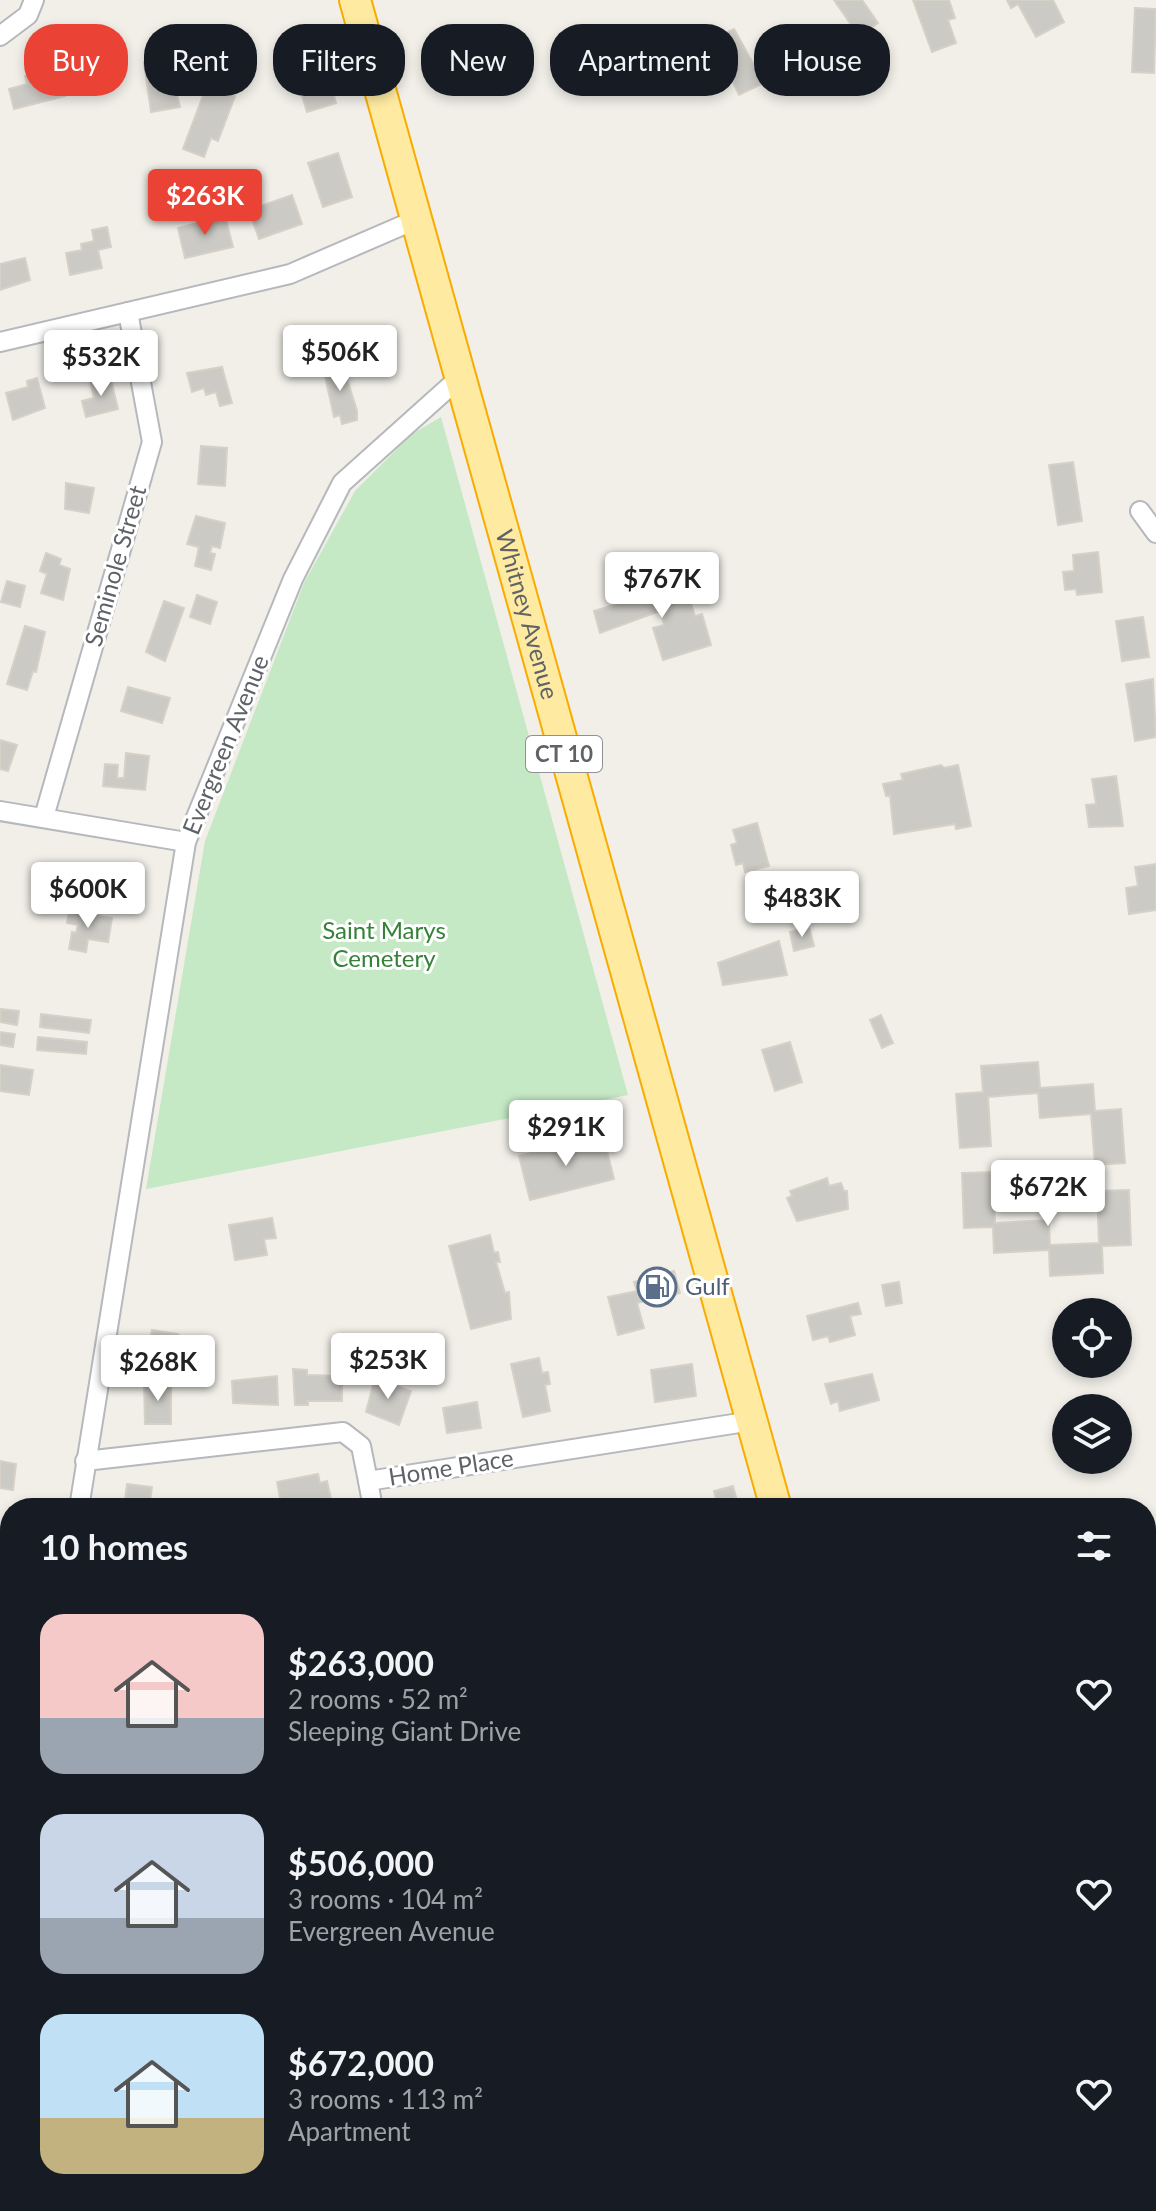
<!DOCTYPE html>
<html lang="en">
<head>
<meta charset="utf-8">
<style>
	body { margin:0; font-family:Lato,sans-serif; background:#20242c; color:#f1f3f6; height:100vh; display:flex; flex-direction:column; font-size:30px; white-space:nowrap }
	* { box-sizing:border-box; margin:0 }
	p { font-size:26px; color:#9ea1a6 }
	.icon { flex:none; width:44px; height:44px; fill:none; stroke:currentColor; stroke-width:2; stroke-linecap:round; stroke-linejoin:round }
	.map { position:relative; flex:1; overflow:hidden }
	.side { position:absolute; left:0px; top:1498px; width:1156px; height:714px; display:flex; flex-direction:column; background:#171b24; border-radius:32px 32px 0 0; box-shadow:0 4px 12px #0003 }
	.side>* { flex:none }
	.guide { position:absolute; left:24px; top:24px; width:1108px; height:72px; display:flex; gap:16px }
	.controls { position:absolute; left:1052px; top:1298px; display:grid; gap:16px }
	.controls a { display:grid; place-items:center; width:80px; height:80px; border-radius:50%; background:#171b24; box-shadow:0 4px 12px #0003; font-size:40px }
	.price { position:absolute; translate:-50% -68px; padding:0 18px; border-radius:8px; background:#fff; color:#222; font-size:26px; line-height:52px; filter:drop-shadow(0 2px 4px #0008) }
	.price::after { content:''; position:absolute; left:50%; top:48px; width:24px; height:18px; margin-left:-12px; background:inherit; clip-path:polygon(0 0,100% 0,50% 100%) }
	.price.active { background:#ea4335; color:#fff }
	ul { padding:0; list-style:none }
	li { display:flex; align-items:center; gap:24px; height:200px; padding:0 40px }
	li span { display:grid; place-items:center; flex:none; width:224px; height:160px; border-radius:24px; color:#555 }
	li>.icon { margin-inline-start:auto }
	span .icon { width:96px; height:96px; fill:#fffc; stroke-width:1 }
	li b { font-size:34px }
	h2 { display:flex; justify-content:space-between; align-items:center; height:96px; padding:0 40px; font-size:34px }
	.chip { padding:0 28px; border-radius:32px; background:#171b24; box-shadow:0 4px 12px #0003; font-size:28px; line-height:72px }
	.chip.active { background:#ea4335; color:#fff }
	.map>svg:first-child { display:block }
</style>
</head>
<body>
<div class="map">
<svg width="1156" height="2211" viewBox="0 0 1156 2211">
	<rect width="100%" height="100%" fill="#f1efe8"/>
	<polygon fill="#c5e8c5" points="441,417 628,1095 146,1189 205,841 304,583 355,491 412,434"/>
	<g fill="#cccac5" stroke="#d6d1c6" stroke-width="2">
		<polygon points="834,0 862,0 878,23 859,36"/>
		<polygon points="913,0 949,0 955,18 948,20 956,43 932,52"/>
		<polygon points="1007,0 1053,0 1064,22 1036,37 1018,4 1011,8"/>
		<polygon points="1135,8 1156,9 1154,73 1132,72"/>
		<polygon points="734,29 764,83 739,95 713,39"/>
		<polygon points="322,54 336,103 307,112 292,63"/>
		<polygon points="168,58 180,107 151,112 144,62"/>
		<polygon points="58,68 65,96 14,109 9,89 27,84 25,76 34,74 34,71"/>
		<polygon points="207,85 235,96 218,141 211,138 204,157 183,149"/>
		<polygon points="338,153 352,197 323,207 308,163"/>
		<polygon points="292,195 302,224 259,239 249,210"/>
		<polygon points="225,216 233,247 185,258 178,228"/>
		<polygon points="107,227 111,247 98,250 102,268 70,275 66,253 82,250 81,244 94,241 92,230"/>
		<polygon points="25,258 30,280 0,290 0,264"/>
		<polygon points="342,363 357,411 357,420 342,424 340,415 334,417 323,367"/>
		<polygon points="222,367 232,403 220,406 216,392 206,395 204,388 192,392 187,373"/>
		<polygon points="110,376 118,409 86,417 82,401 94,398 90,381"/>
		<polygon points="37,378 45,408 13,420 6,393 28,387 27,381"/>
		<polygon points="201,446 227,448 225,486 198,484"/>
		<polygon points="1073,462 1082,521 1058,525 1049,465"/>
		<polygon points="66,483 94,488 89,513 65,509"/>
		<polygon points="196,516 225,523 220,548 212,546 210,553 215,554 211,570 195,566 199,547 187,544"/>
		<polygon points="1098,552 1102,592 1077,595 1076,589 1065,590 1063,572 1074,571 1073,555"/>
		<polygon points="46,553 61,559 59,565 70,569 63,600 41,593 47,574 40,571"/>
		<polygon points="7,581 25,586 20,607 1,602"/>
		<polygon points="685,584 695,616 702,614 711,645 663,660 653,628 664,625 660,611 600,633 594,611"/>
		<polygon points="197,595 217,602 210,624 190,617"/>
		<polygon points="164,601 184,608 165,661 146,652"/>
		<polygon points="1143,617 1149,657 1122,661 1116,621"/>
		<polygon points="25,626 45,632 36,672 33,671 27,690 7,684"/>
		<polygon points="1153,679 1156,737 1135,741 1126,684"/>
		<polygon points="128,687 170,698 162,723 121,711"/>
		<polygon points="0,740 17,745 8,771 0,769"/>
		<polygon points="126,753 149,756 145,790 103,786 105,764 118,765 117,778 124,778"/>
		<polygon points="941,765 944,768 958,765 971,826 956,829 955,824 894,834 890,796 886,796 883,784 903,780 901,774"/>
		<polygon points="1116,776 1123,826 1089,827 1086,805 1096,804 1092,779"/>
		<polygon points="757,823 769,866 745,872 743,863 736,865 731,845 737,843 733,830"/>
		<polygon points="1156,864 1156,910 1129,914 1126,888 1138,886 1135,867"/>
		<polygon points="69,912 112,918 108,942 88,939 86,952 69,949 72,932 76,933 78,925 67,923"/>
		<polygon points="809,927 814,946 794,951 790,932"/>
		<polygon points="779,941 787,975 723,985 718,963"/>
		<polygon points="0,1009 19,1011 17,1025 0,1022"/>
		<polygon points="41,1014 91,1020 89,1033 40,1027"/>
		<polygon points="881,1015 893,1043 882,1048 870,1020"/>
		<polygon points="0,1032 15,1034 13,1047 0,1045"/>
		<polygon points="38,1037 87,1042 86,1054 37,1050"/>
		<polygon points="790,1042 802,1082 775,1091 762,1050"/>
		<polygon points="1038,1062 1040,1088 1093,1084 1095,1111 1121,1109 1125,1163 1095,1165 1091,1114 1040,1118 1038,1093 988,1097 991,1146 960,1148 956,1094 983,1092 981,1066"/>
		<polygon points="0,1065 33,1070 29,1095 0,1091"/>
		<polygon points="603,1135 614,1179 530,1200 519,1156"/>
		<polygon points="993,1172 995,1223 1049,1220 1050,1245 1099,1243 1097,1191 1129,1190 1131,1245 1102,1246 1103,1273 1050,1276 1049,1250 994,1253 993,1227 964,1228 962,1173"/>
		<polygon points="827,1178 829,1186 841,1183 844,1191 847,1191 848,1209 797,1221 787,1198 792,1196 790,1191"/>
		<polygon points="272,1218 276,1238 264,1239 267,1255 235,1260 229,1225"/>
		<polygon points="490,1235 494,1253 498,1252 500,1262 496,1262 505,1293 509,1292 511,1319 471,1329 449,1246"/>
		<polygon points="674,1271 680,1293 637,1303 644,1328 618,1335 608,1297 637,1291 634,1282"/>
		<polygon points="899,1282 902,1303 886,1306 882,1285"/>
		<polygon points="858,1303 861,1314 850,1316 855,1335 830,1342 828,1336 813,1340 807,1316"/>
		<polygon points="152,1330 178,1334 172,1367 147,1363"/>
		<polygon points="539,1358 542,1373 548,1372 550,1384 545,1385 550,1411 523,1417 511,1364"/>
		<polygon points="692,1364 696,1396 655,1402 651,1370"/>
		<polygon points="293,1369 307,1370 307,1375 342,1376 342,1401 308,1401 308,1405 295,1405"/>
		<polygon points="872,1374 879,1400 840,1411 838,1401 831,1404 825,1384"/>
		<polygon points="277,1376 278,1405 233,1403 232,1381"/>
		<polygon points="375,1378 411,1391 399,1425 366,1412"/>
		<polygon points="144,1383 171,1383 171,1424 145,1424"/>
		<polygon points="477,1402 481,1428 447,1433 443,1408"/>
		<polygon points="0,1461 16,1464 13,1490 0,1488"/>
		<polygon points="318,1474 320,1483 327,1481 331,1499 323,1501 325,1508 282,1508 277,1482"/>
		<polygon points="127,1484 152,1487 149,1508 124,1508"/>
		<polygon points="733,1486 739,1508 718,1508 714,1491"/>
		<polygon points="503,1499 504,1508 465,1508 468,1503"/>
		<polygon points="1156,1882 1156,1929 1146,1930 1146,1883"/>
		<rect x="1147" y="2035" width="9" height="38"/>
		<polygon points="1152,2131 1156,2132 1156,2173 1146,2171"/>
		<rect x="39" y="2202" width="22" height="9"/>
		<polygon points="172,2202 195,2202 195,2211 171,2211"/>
		<polygon points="386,2202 411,2202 411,2211 387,2211"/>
	</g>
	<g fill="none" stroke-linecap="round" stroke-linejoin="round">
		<g stroke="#b5b8bc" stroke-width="22">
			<g id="minor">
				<polyline points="0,36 28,15 34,0"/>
				<polyline points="0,342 290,274 415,220"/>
				<polyline points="1140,511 1156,533"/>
				<polyline points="0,811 186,842"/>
				<polyline points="44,817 152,442 128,312"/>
				<polyline points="85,1461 343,1432 361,1446 368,1481 752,1421"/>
				<polyline points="368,1481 373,1508"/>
				<polyline points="79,1508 186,842 293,579 342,483 458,379"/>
				<polyline points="1146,1692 1156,1691"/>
				<polyline points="0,2129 10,2050"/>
				<polyline points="482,2202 483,2211"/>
				<polyline points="831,2211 886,2202"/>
			</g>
		</g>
		<g stroke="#b6babf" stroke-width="28">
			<polyline id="secondary" points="1001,2202 1072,2211"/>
		</g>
		<g stroke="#f9ab00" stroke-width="34">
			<g id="trunk">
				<path id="s1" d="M355,0L776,1508"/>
				<polyline points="972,2202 974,2211"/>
			</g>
		</g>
		<use href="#minor" stroke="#fff" stroke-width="18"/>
		<use href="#secondary" stroke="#fff" stroke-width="24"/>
		<use href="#trunk" stroke="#feeaa1" stroke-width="30"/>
	</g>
	<defs>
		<g id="fuel-ring" transform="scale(2)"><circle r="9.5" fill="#fff" stroke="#5c6f8a" stroke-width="1.5"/><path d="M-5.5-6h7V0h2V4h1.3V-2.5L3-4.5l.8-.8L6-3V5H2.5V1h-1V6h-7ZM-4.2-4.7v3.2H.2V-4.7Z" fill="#5c6f8a"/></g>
	</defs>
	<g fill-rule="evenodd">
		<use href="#fuel-ring" x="657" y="1287"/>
	</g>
	<g text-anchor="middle" stroke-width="6" stroke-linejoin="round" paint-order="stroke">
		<rect fill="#fff" stroke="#8f9295" stroke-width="2" x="526" y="736" width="76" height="36" rx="6"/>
		<g font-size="22" font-weight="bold" fill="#5f6368">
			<text x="564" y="762">CT 10</text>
		</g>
		<g font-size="24" fill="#5f6368" stroke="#fff">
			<text transform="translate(116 566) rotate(-74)" y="8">Seminole Street</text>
			<text dy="8" stroke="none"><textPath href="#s1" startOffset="638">Whitney Avenue</textPath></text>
			<text transform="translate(226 745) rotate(-68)" y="8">Evergreen Avenue</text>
			<text transform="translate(451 1468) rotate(-9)" y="8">Home Place</text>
		</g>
		<g font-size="24" fill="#348238" stroke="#fff">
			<text x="384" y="939">Saint Marys<tspan x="384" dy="28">Cemetery</tspan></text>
		</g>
		<g font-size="24" fill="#4e5e75" stroke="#fff" text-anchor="start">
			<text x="685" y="1295">Gulf</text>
		</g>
	</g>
</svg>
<div class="controls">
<a><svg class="icon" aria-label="locate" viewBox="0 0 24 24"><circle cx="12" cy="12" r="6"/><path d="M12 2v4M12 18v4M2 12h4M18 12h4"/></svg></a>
<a><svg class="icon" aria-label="layers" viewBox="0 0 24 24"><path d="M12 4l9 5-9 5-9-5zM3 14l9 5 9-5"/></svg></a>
</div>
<b class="price active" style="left:205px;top:237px">$263K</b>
<b class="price" style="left:340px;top:393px">$506K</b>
<b class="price" style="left:101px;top:398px">$532K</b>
<b class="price" style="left:662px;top:620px">$767K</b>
<b class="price" style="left:88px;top:930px">$600K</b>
<b class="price" style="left:802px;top:939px">$483K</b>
<b class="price" style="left:566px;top:1168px">$291K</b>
<b class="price" style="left:1048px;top:1228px">$672K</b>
<b class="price" style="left:388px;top:1401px">$253K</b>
<b class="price" style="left:158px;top:1403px">$268K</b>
<div class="guide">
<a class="chip active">Buy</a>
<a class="chip">Rent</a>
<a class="chip">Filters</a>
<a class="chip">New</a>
<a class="chip">Apartment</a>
<a class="chip">House</a>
</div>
<section class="side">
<h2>10 homes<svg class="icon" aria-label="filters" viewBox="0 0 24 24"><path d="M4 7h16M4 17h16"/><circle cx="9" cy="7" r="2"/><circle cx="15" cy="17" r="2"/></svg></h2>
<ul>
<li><span style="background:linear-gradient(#f6c9c9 65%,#9aa5b1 0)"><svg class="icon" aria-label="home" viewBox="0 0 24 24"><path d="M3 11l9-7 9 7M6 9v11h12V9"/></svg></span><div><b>$263,000</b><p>2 rooms · 52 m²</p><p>Sleeping Giant Drive</p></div><svg class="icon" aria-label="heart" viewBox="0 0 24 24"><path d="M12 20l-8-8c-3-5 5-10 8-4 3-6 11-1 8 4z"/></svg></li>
<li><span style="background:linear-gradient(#c9d6e8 65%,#9aa5b1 0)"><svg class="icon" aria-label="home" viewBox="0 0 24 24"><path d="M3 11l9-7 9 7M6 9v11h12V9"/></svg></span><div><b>$506,000</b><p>3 rooms · 104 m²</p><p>Evergreen Avenue</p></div><svg class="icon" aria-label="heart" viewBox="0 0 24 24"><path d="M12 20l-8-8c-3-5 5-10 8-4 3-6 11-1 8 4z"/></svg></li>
<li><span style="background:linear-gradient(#bfe0f5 65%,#c2b280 0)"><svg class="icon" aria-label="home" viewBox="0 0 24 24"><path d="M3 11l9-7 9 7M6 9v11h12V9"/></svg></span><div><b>$672,000</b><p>3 rooms · 113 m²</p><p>Apartment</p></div><svg class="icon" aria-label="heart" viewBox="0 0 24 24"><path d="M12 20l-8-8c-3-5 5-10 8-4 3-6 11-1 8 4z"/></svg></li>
</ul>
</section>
</div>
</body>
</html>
